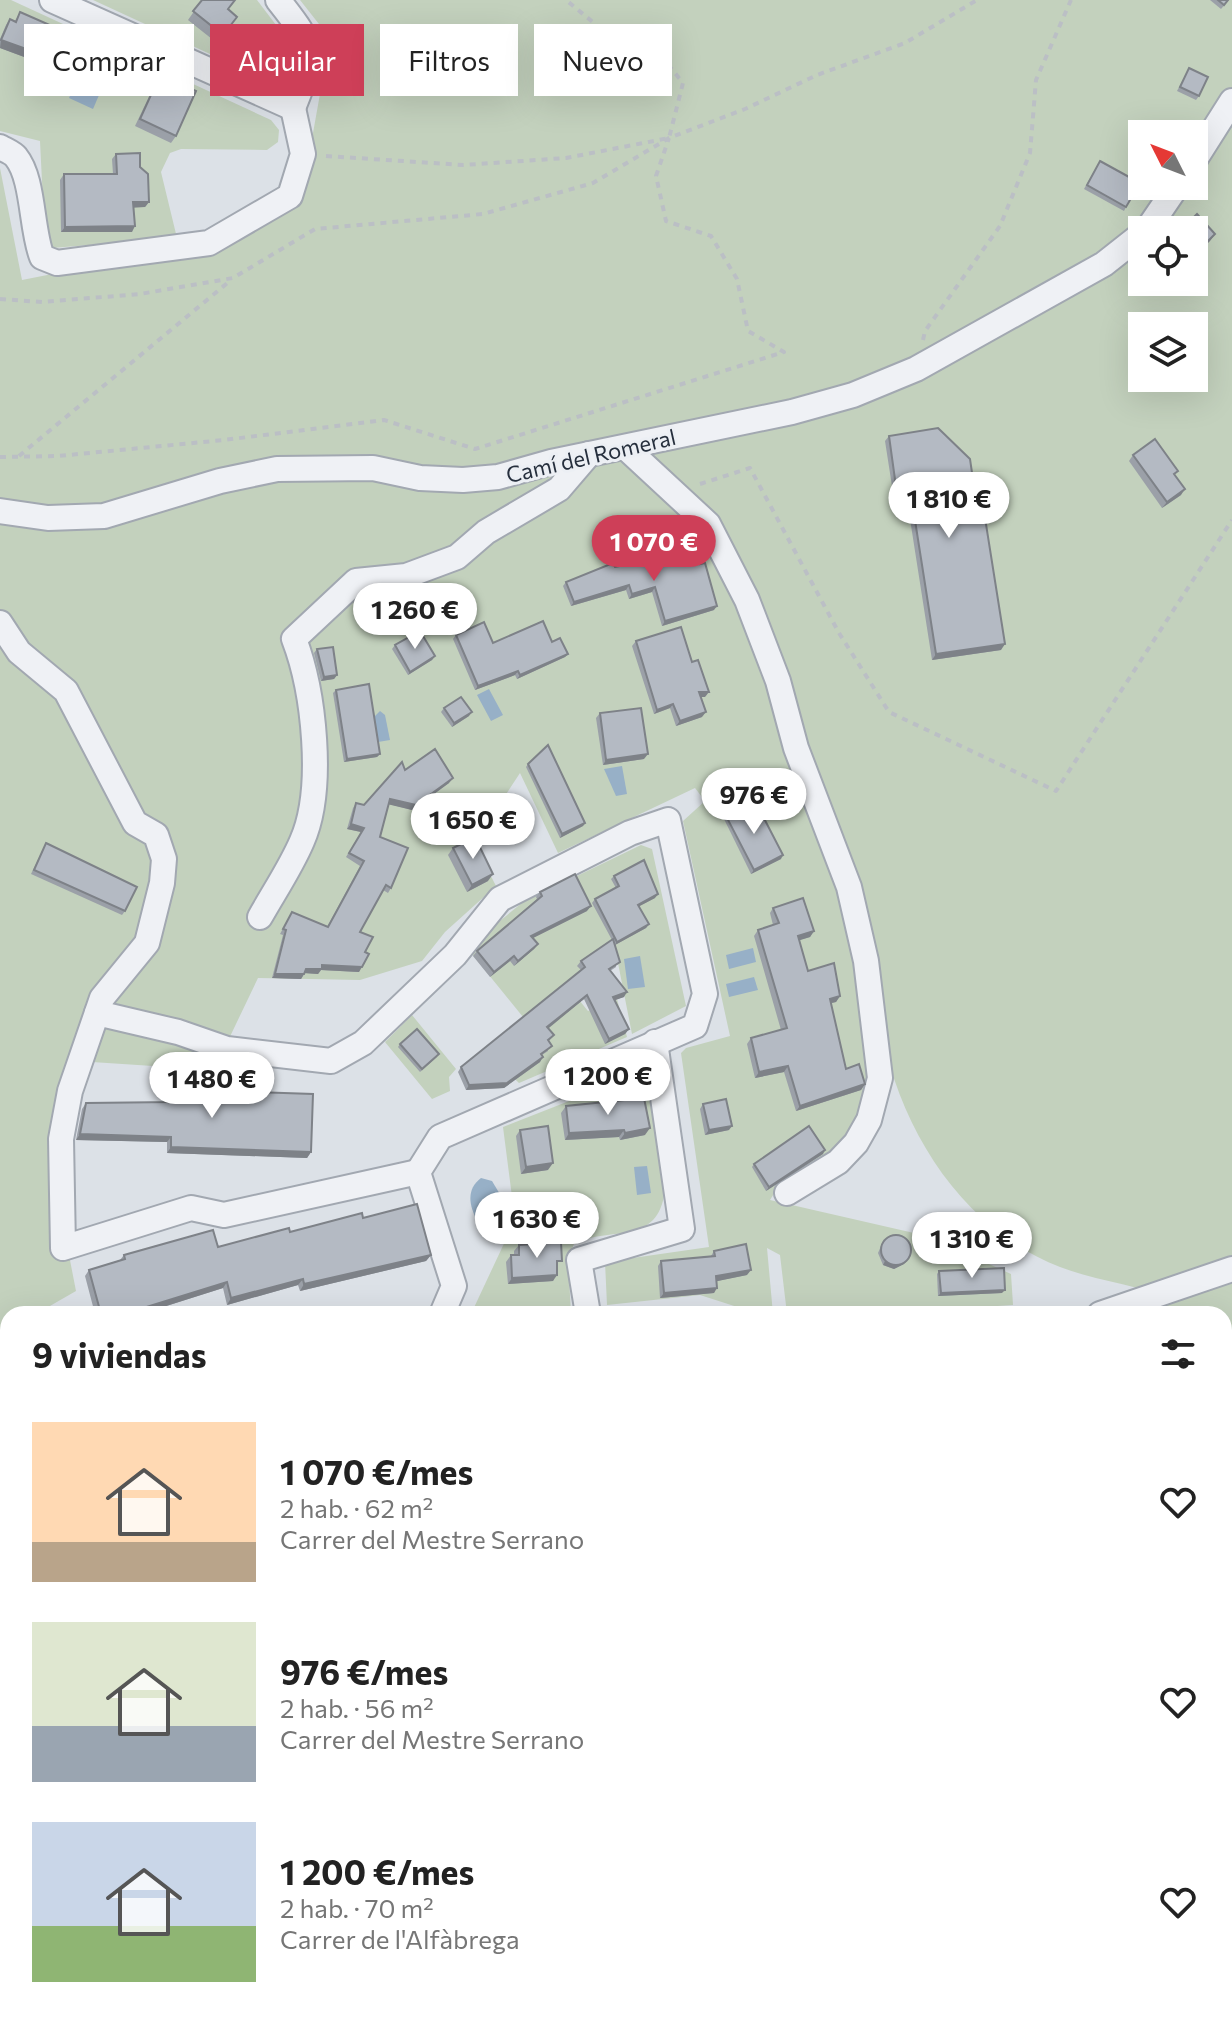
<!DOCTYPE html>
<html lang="es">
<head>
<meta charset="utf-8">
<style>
	body { margin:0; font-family:Commissioner,sans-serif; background:#f2f2f2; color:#222; height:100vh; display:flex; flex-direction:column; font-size:30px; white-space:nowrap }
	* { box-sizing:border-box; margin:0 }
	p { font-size:26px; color:#767676 }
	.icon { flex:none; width:44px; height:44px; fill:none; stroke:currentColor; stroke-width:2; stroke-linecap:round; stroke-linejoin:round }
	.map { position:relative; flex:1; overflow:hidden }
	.drawer { position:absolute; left:0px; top:1306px; width:1232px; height:712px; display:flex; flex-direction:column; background:#fff; border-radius:24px 24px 0 0; box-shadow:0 8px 32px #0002 }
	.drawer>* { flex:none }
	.hud { position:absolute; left:24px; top:24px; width:800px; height:72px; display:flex; gap:16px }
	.needle { width:52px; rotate:312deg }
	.buttons { position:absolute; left:1128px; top:120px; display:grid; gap:16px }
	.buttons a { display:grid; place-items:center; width:80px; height:80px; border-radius:0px; background:#fff; box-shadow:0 8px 32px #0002; font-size:40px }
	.price { position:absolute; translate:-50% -68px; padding:0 18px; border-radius:28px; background:#fff; color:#222; font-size:26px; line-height:52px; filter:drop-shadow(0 2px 4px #0008) }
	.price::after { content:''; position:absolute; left:50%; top:48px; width:24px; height:18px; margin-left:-12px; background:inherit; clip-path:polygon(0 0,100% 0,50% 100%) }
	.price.active { background:#ce3f58; color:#fff }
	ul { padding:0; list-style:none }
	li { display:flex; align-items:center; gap:24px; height:200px; padding:0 32px }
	li span { display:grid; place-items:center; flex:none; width:224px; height:160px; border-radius:0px; color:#555 }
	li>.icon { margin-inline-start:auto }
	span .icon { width:96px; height:96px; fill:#fffc; stroke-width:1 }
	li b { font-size:34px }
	h2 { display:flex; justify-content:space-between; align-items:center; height:96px; padding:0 32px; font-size:34px }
	.pill { padding:0 28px; border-radius:0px; background:#fff; box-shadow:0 8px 32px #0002; font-size:28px; line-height:72px }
	.pill.active { background:#ce3f58; color:#fff }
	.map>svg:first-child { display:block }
</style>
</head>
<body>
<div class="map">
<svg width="1232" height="2018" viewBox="0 0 1232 2018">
	<rect width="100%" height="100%" fill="#dce1e7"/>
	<polygon fill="#cad0d9" points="8,1496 8,1877 0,1873 0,1498"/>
	<g fill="#c3d1bd" fill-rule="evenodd">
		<polygon points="0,0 11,0 271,120 279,130 278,142 267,150 181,149 170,153 161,172 177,238 52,248 45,242 40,141 0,131"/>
		<polygon points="93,0 257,0 289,42 292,63 281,77 262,78"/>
		<path d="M300,0H1232V1539L1224,1540V1314H1141L1178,1301C1140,1285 1099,1282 1060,1267C969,1232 909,1143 886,1051L870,1073L868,1091L853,1129L839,1146L780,1184L770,1200L927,1236L1011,1274L1013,1305L874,1314H787L780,1255L767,1248L773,1314H759L700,1295L607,1305L605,1262L709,1247L681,1053L686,1048L730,1036L683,821L705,801L695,788L558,853L520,773L474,843L496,886L445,932L422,961L360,980L258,978L214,1070L92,1062L73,1109L69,1255L76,1291L36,1314H8V1330L0,1335V168L22,280L209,243L301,200L330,38ZM1142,134H1194V186H1142ZM1142,230H1194V282H1142ZM1142,326H1194V378H1142Z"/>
		<polygon points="641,845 652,849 686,1006 632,1034 617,958 566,984 588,1011 617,999 627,1037 519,1083 483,1049 523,1017 467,948 523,902"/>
		<polygon points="412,1015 456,1069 449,1077 450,1091 432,1099 385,1042"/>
		<path d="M638,1074L647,1081L664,1196C655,1246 607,1226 574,1244L568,1258L571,1314H471L515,1220L503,1127Z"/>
		<polygon points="1232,1567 1232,2018 333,2018 328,2010 1224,2010 1224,1569"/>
		<polygon points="0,1873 8,1877 8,2010 226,2010 218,2018 0,2018"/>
	</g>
	<g fill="#97b0c7">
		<polygon points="86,61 109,72 93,109 69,98"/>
		<polygon points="489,689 503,715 491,721 477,695"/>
		<polygon points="380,711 385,715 390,740 378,742 374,717"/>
		<polygon points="622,766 627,794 616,796 604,769"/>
		<polygon points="753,948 756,962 729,969 726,955"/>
		<polygon points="640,956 645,987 628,989 624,959"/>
		<polygon points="754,977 758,990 729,997 726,984"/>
		<polygon points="647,1166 651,1193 637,1195 634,1167"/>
		<path d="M481,1178L492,1181L501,1196L498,1214L485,1223L477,1220C469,1206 466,1189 481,1178Z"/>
	</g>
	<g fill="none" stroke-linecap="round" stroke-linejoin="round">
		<g stroke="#a2a8b1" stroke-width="28">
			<g id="street">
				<polyline points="52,0 293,108"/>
				<path d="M278,0C316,48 316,51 293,108"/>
				<path d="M0,147C5,150 13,153 16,157C34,179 31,230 42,257L57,263L209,243L290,196L303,154L293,108"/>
				<polyline points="1194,161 1232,101"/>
				<polyline points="1147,230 1177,186"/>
				<polyline points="626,448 708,524 747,600 778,681 796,748 849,887 866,961 880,1078 869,1120 856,1143 838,1162 787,1193"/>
				<polyline points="0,511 48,518 104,516 220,481 277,469 373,468 420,478 463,480 498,477 551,462 792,412 853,395 916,369 1104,264 1142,234"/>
				<polyline points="0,623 19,652 66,691 135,823 156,835 164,859 162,883 147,943 102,998 70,1091 61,1139 63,1248 191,1208 224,1215 418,1172"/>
				<path d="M260,917C274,892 291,867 302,841C325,789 314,691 294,639L356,581L406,576L457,557L486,532L559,489L589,454"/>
				<polyline points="97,1013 178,1032 227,1049 331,1061 363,1043 455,955 500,899 630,833 668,820 705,994 695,1026 440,1137 418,1172 454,1286 442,1314"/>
				<polyline points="588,1314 579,1260 682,1229 655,1042"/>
				<polyline points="1100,1314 1232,1269"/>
				<polyline points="0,1479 8,1478"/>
				<polyline points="1224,1557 1232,1555"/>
				<polyline points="1224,1935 1232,1935"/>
				<polyline points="389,2010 397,2018"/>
				<polyline points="239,2018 247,2010"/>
				<polyline points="815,2018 822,2010"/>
				<polyline points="906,2018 907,2010"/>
				<polyline points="1028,2018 1035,2010"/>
			</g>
		</g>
		<g stroke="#bbbfc5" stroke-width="4" stroke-dasharray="6 6" stroke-linecap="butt">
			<polyline points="326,156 463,165 566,158 669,138 683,83 657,51 611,37 566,0"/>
			<polyline points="0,299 42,302 140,294 233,278 315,229 483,214 593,183 669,138 745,109 817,75 905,43 977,0"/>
			<polyline points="923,340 925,331 1000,226 1030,153 1036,80 1071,0"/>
			<polyline points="19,456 231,280"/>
			<polyline points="0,457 58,456 224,440 384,420 475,449 784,352 748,331 737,279 711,236 666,221 656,176 669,138"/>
			<polyline points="700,484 750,468 839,633 889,712 1056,791 1232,520"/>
			<polyline points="0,1967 8,1961"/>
			<polyline points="1059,2010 1067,2018"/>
		</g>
		<use href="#street" stroke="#eff1f5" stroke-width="24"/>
	</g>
	<g fill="#9ba0a8">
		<polygon points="202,0 228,9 237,17 217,43 188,20"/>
		<polygon points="1210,0 1229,0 1221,9"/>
		<polygon points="20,12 35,61 0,48 0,39 6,25 10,19 15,21"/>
		<polygon points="1189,68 1199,96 1196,100 1177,91"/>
		<polygon points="160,75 176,136 171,143 135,126 156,82"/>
		<polygon points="116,154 140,167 149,202 145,207 134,207 132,232 61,232 60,180 64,174 113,174 112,159"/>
		<polygon points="1097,166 1126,207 1124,211 1084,189"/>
		<polygon points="889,436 976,500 1001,650 932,660 910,519 903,520 899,498 894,499 885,441"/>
		<polygon points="1133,455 1175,476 1181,495 1162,508 1129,461"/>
		<polygon points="615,567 714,610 662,626 652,592 629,599 626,590 571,606 563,586 566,582"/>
		<polygon points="456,635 493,643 552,642 568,654 565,657 517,679 515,675 475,690 453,639"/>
		<polygon points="636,641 692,662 705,697 700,697 702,717 676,726 670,708 654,714 632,646"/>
		<polygon points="395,645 435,656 432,660 408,675 392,649"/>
		<polygon points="317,649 337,675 334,679 321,681 314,653"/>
		<polygon points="336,690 380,754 377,757 344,762 333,693"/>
		<polygon points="444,708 469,716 452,727 441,712"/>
		<polygon points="600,713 644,759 603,765 596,718"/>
		<polygon points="528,764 585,823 583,826 560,838 526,767"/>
		<polygon points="405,770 449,783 412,810 389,804 380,837 391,888 388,893 383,890 360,932 365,952 359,972 321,970 318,974 305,973 301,979 272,978 283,935 280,934 292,912 327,927 360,866 346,857 361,832 347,829 353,808 356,803 364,805"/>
		<polygon points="726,816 781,859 751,874 724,819"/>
		<polygon points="46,843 125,911 122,915 31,874"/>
		<polygon points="453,848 488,881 467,892 448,855"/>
		<polygon points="614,876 655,898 639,906 649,924 646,928 615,945 616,967 610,971 624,997 614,1000 629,1029 625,1034 605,1044 584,999 548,1028 554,1035 548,1042 548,1051 542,1055 540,1062 504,1088 466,1090 458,1072 461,1067 581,970 577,966 581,961 612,940 592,903 595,899 616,888 611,879"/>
		<polygon points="540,892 587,911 533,938 538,944 534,949 514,966 510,961 490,977 473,956 477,951 537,899 536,897"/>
		<polygon points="773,908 814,931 810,937 799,940 808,971 840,996 836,1002 831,1003 846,1069 865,1084 861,1090 796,1111 784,1072 755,1078 747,1044 751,1038 781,1030 754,936 758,930 773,925 770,913"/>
		<polygon points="400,1044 437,1057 420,1072 398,1047"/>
		<polygon points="173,1089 311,1152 307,1158 167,1153 167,1142 76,1140 82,1109 86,1103 169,1102 169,1095"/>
		<polygon points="703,1104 729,1130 705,1135 700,1109"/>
		<polygon points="566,1106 645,1135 620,1140 619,1137 565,1140 561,1113"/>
		<polygon points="520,1130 548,1170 521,1174 516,1136"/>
		<polygon points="823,1154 766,1191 752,1167 754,1164"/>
		<polygon points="363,1218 431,1255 426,1261 300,1291 298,1285 227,1305 223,1288 141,1314 95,1314 85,1276 89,1270 120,1260 124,1255 218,1247"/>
		<polygon points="884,1239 904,1264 894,1269 883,1265 878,1253"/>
		<polygon points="519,1245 558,1267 553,1281 508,1284 506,1262 511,1255 514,1255 514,1251"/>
		<polygon points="714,1251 747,1275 717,1281 714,1293 660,1298 658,1266 661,1261 711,1256"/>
		<polygon points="939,1271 1002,1293 938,1296 937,1274"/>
		<polygon points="0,1752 3,1774 8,1772 8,1814 3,1815 0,1813"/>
	</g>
	<g fill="#7e8288">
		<polygon points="1,40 40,54 35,61 0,48"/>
		<polygon points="133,202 149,202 145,207 129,208"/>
		<polygon points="135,226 132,232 61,232 65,227"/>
		<polygon points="1215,234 1210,241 1194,257 1194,255"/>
		<polygon points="1185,489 1181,495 1162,508 1167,502"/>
		<polygon points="903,493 899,498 894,499 897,494"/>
		<polygon points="914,514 910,519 903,520 907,515"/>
		<polygon points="629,585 626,590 571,606 574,602"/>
		<polygon points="655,587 652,592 629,599 632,594"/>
		<polygon points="717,606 714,610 662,626 665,621"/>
		<polygon points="1005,644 1001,650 932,660 936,654"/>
		<polygon points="568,654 565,657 517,679 520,675"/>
		<polygon points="435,656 432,660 408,675 410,672"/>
		<polygon points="518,671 515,675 475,690 478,686"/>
		<polygon points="337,675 334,679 321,681 324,677"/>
		<polygon points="699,692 709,692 705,697 695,697"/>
		<polygon points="673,704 670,708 654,714 657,710"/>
		<polygon points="472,712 469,716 452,727 454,723"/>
		<polygon points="706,712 702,717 676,726 680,721"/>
		<polygon points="380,754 377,757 344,762 347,759"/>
		<polygon points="648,754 644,759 603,765 606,760"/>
		<polygon points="453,778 449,783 412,810 387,804 390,799"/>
		<polygon points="585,823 583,826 560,838 562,834"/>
		<polygon points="351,824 364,828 361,832 347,829"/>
		<polygon points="783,855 781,859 751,874 754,870"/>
		<polygon points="493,874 488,881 467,892 472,885"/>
		<polygon points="658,894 655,898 636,908 638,905"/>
		<polygon points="591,906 587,911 527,941 531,936"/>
		<polygon points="649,924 646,928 615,945 617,942"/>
		<polygon points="814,931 810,937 794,942 798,936"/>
		<polygon points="538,944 534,949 514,966 518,961"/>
		<polygon points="514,956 510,961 490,977 494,972"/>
		<polygon points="322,965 362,967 359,972 321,970 318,974 303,973 306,969"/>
		<polygon points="275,974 304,974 301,979 272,978"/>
		<polygon points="627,992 624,997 610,1002 613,997"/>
		<polygon points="587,995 584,999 544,1032 547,1027"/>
		<polygon points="840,996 836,1002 827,1004 830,999"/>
		<polygon points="629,1029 625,1034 605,1044 609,1039"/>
		<polygon points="543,1057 540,1062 504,1088 466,1090 469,1085"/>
		<polygon points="788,1066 784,1072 755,1078 759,1072"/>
		<polygon points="865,1084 861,1090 796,1111 800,1106"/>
		<polygon points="732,1126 729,1130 705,1135 709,1130"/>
		<polygon points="650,1128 645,1135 620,1140 625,1133"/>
		<polygon points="624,1130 619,1137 565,1140 569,1133"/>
		<polygon points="80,1134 171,1137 167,1142 76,1140"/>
		<polygon points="171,1147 311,1152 307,1158 167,1153"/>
		<polygon points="825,1150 823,1154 766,1191 769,1187"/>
		<polygon points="553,1163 548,1170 521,1174 526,1167"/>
		<polygon points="431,1255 426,1261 300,1291 304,1284"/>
		<polygon points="885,1261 907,1261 904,1264 894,1269 883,1265"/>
		<polygon points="751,1270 747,1275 713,1282 716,1276"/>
		<polygon points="557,1275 553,1281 508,1284 512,1278"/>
		<polygon points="303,1279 298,1285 227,1305 231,1298"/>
		<polygon points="227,1282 223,1288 141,1314 124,1314"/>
		<polygon points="717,1288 714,1293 660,1298 664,1293"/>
		<polygon points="1005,1290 1002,1293 938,1296 941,1293"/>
		<polygon points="1232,1392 1232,1397 1224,1399 1224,1394"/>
		<polygon points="8,1398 8,1404 0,1406 0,1400"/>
		<polygon points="1232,1505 1232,1510 1224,1511 1224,1506"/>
	</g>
	<g fill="#b4bac3" stroke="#7e8288" stroke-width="2">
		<polygon points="202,0 235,0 228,9 237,17 223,35 193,11"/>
		<polygon points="1218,0 1228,0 1224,5"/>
		<polygon points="20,12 52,26 40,54 1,40 10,19 16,22"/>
		<polygon points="1189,68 1208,77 1199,96 1180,87"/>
		<polygon points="160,75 196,91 176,136 140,119"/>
		<polygon points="140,153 140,167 148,174 149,202 133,202 135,226 65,227 64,174 117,174 116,154"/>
		<polygon points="1100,161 1140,183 1126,207 1087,185"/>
		<polygon points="1197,214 1215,234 1194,255 1194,230 1181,230"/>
		<polygon points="938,428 970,459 976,500 982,499 1005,644 936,654 914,514 907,515 903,493 897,494 889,436"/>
		<polygon points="1155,439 1178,471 1174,474 1185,489 1167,502 1133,455"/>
		<polygon points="696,552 700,564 705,563 717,606 665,621 655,587 632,594 629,585 574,602 566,582 613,563 615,567"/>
		<polygon points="543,621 552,642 560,638 568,654 520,675 518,671 478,686 456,635 484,622 493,643"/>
		<polygon points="681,627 692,662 698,660 709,692 699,692 706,712 680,721 673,704 657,710 636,641"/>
		<polygon points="420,631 435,656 410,672 395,645"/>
		<polygon points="333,647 337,675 324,677 317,649"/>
		<polygon points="369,684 380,754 347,759 336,690"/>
		<polygon points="461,697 472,712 454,723 444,708"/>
		<polygon points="641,708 648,754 606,760 600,713"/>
		<polygon points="548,745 585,823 562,834 528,764"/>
		<polygon points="435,749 453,778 416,805 390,799 380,837 408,848 391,888 386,885 360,932 373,937 365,952 369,954 362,967 322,965 322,969 306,969 304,974 275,974 286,930 283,929 292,912 328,927 364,861 349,853 364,828 351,824 356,803 364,805 402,762 405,770"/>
		<polygon points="755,801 783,855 754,870 726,816"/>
		<polygon points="475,837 493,874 472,885 453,848"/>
		<polygon points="46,843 137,887 125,911 34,870"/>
		<polygon points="644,860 658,894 638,905 649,924 617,942 595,899 619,886 614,876"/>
		<polygon points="575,874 591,906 531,936 538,944 518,961 514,956 494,972 477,951 542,896 540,892"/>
		<polygon points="803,898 814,931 798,936 808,971 834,963 840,996 830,999 846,1069 859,1064 865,1084 800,1106 788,1066 759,1072 751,1038 787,1028 758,930 779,923 773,908"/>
		<polygon points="613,939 620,962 609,969 627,992 613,997 629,1029 609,1039 587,995 547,1027 554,1035 548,1040 552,1046 541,1054 543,1057 507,1083 469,1085 461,1067 585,967 581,961"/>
		<polygon points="417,1029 439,1054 422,1069 400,1044"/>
		<polygon points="173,1089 313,1094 311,1152 171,1147 171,1137 80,1134 86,1103 173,1102"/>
		<polygon points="644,1098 650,1128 625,1133 624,1130 569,1133 566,1106"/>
		<polygon points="726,1099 732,1126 709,1130 703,1104"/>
		<polygon points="548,1126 553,1163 526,1167 520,1130"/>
		<polygon points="809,1126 825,1150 769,1187 754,1164"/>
		<polygon points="417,1204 431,1255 304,1284 303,1279 231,1298 227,1282 124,1314 101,1314 89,1270 125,1259 124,1255 213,1230 218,1247 289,1228 290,1232 362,1213 363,1218"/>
		<circle cx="896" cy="1250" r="15"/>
		<polygon points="561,1242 562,1261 557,1261 557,1275 512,1278 511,1255 519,1255 519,1245"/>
		<polygon points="746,1244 751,1270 716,1276 717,1288 664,1293 661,1261 715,1256 714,1251"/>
		<polygon points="1004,1268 1005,1290 941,1293 939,1271"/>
		<polygon points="557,1309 558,1314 504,1314"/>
		<polygon points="1224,1328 1232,1334 1232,1392 1224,1394"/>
		<polygon points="0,1380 0,1382 8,1380 8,1398 0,1400"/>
		<polygon points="1232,1445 1232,1505 1224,1506 1224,1446"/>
		<polygon points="0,1752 4,1756 3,1774 8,1772 8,1811 5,1812 0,1807"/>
		<polygon points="304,2012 309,2018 295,2018"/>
	</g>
	<g text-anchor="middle" stroke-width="6" stroke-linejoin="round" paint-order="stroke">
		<g font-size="22" fill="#262f3d" stroke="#eceff4">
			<text transform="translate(591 456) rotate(-13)" y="8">Camí del Romeral</text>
		</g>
	</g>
</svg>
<div class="buttons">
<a><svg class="needle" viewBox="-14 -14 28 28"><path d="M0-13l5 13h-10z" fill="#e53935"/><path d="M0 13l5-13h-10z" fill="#767676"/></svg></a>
<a><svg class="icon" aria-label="locate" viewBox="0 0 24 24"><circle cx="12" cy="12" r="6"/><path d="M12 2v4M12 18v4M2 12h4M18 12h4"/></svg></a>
<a><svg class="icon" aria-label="layers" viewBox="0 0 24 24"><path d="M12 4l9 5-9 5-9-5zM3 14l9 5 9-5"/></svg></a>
</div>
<b class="price" style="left:949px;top:540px">1 810 €</b>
<b class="price active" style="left:654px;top:583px">1 070 €</b>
<b class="price" style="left:415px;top:651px">1 260 €</b>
<b class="price" style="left:754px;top:836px">976 €</b>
<b class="price" style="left:473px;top:861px">1 650 €</b>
<b class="price" style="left:608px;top:1117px">1 200 €</b>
<b class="price" style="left:212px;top:1120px">1 480 €</b>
<b class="price" style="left:537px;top:1260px">1 630 €</b>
<b class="price" style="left:972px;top:1280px">1 310 €</b>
<div class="hud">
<a class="pill">Comprar</a>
<a class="pill active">Alquilar</a>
<a class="pill">Filtros</a>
<a class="pill">Nuevo</a>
</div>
<section class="drawer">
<h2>9 viviendas<svg class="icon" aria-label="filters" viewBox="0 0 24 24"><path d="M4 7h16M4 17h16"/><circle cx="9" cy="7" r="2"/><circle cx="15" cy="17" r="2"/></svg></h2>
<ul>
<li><span style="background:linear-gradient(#ffd9b3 75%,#b9a48a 0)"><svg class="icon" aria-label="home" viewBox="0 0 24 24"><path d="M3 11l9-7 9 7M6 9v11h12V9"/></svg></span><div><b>1 070 €/mes</b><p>2 hab. · 62 m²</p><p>Carrer del Mestre Serrano</p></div><svg class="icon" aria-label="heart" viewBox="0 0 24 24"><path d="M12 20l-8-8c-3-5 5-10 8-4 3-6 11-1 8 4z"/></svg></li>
<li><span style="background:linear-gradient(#dfe7d0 65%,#9aa5b1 0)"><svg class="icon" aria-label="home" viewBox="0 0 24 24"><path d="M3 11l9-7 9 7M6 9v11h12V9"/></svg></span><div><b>976 €/mes</b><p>2 hab. · 56 m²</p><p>Carrer del Mestre Serrano</p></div><svg class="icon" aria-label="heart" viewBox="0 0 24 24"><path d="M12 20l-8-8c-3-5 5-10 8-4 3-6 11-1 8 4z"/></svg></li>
<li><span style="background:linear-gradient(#c9d6e8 65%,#8fb573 0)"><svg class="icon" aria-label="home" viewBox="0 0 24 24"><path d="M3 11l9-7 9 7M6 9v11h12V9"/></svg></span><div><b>1 200 €/mes</b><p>2 hab. · 70 m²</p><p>Carrer de l'Alfàbrega</p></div><svg class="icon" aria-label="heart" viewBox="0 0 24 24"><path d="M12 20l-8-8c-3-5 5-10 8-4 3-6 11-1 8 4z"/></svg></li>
</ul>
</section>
</div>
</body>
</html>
